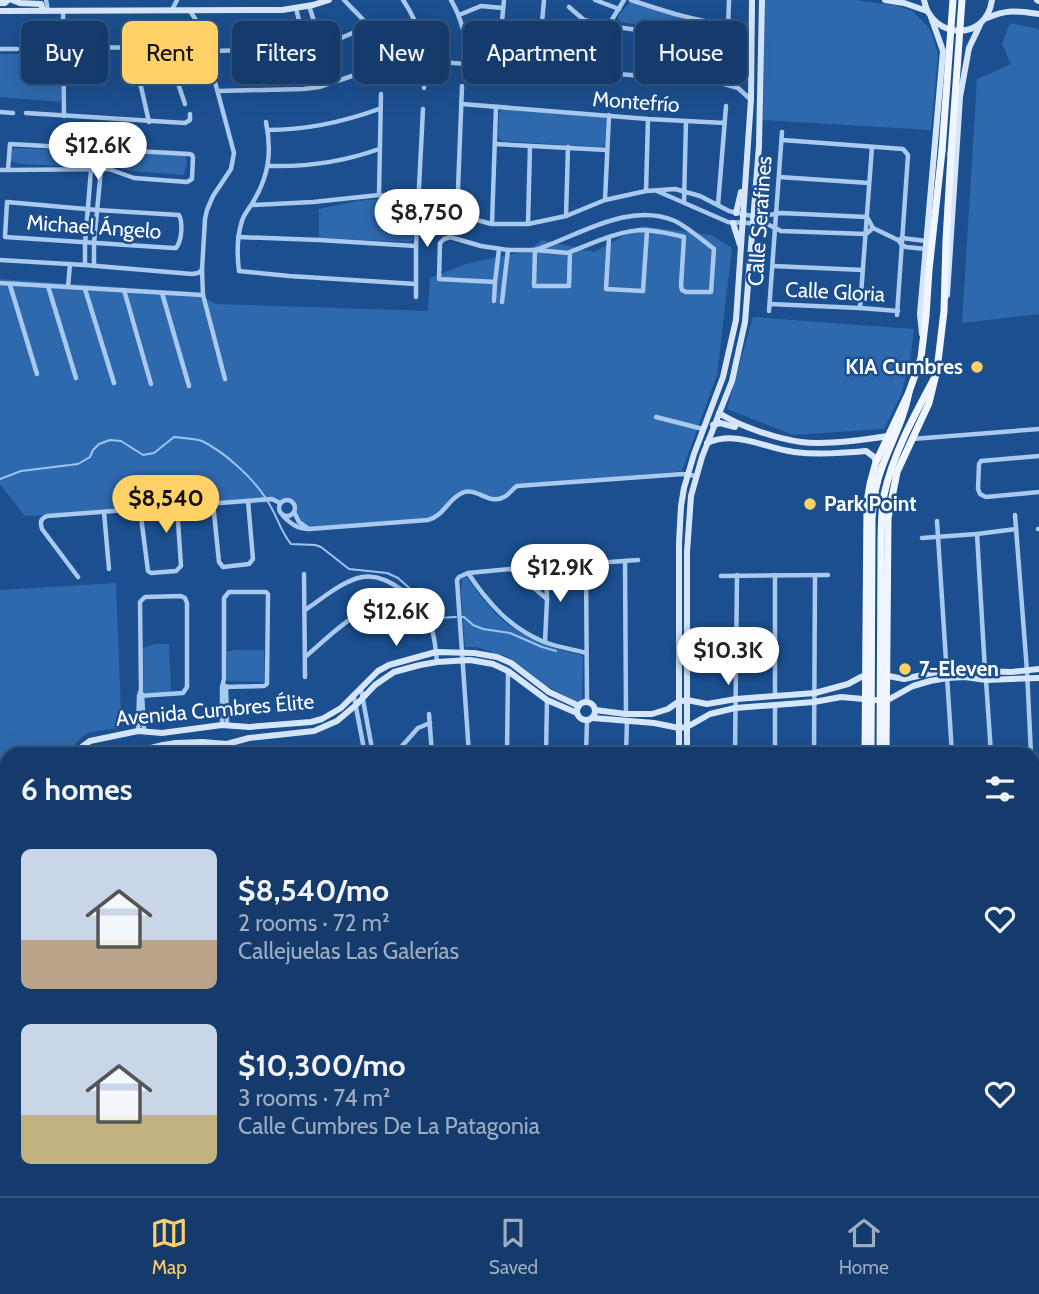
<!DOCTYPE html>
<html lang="en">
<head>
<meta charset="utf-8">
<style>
	body { margin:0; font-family:Cabin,sans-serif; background:#1d4271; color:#f1f3f6; height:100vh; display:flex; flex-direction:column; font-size:26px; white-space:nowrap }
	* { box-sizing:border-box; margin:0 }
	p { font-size:23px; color:#9dadc1 }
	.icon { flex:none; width:38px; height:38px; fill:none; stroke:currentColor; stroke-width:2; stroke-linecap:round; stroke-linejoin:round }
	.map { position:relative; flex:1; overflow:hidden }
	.details { position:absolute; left:0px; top:747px; width:1040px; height:450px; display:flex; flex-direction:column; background:#143b6b; border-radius:21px 21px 0 0; box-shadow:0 7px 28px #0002,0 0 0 2px #33557e }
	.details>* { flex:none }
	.top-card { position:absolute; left:21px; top:21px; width:998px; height:63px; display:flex; gap:14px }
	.price { position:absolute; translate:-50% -60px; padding:0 16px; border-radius:24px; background:#fff; color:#222; font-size:23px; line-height:46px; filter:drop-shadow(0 2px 4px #0008) }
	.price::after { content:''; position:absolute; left:50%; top:42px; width:21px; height:16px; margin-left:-10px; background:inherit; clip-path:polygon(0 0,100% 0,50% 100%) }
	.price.on { background:#ffd166; color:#111 }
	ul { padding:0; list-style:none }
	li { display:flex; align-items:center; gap:21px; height:175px; padding:0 21px }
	li span { display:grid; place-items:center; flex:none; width:196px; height:140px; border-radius:10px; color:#555 }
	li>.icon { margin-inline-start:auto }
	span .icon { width:84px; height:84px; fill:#fffc; stroke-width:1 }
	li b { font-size:30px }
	h2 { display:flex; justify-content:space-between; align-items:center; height:84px; padding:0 21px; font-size:30px }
	.tag { padding:0 24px; border-radius:10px; background:#143b6b; box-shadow:0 7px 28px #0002,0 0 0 2px #33557e; font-size:24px; line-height:63px }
	.tag.on { background:#ffd166; color:#111 }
	.tabs { display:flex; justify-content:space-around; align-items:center; height:98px; border-top:2px solid #33557e; background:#143b6b; font-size:19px; color:#9dadc1 }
	.tabs a { display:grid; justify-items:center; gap:4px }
	.tabs .on { color:#ffd166 }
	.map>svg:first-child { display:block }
</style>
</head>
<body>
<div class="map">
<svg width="1039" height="1196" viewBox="0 0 1039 1196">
	<rect width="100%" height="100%" fill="#1b4f8f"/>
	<g fill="#2e69ad">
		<polygon points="765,0 856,0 898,6 912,11 927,25 933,36 938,55 931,130 763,120"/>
		<path d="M630,2C642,2 652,9 663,13C683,19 703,23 724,27L727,29L726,39L621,22L618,19L619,15Z"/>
		<polygon points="1010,23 1039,29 1039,314 962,323 977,79 1011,64 1002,44"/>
		<polygon points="0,54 61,54 61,102 0,97"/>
		<polygon points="503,109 604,117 606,120 605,145 601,147 502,141 498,138 499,112"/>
		<path d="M15,148L185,155C189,161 186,169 183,175L131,171L106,164L60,166L20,164L11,161V150Z"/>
		<polygon points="378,199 413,202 414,206 413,240 410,242 319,238 319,209 358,201"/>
		<polygon points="642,226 711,235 732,248 717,375 682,471 515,486 506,496 498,499 471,490 464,491 441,512 429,519 309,529 297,524 295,501 25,516 0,484 0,279 192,292 216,304 428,311 430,278 469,263 527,251 542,240 594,252"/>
		<polygon points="753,317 914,329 910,362 901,395 884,429 793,435 727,409"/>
		<path d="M467,577C498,625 525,642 580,655L583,657L582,700L577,702L547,686L520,665L507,657L477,647H465L461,594L462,579Z"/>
		<polygon points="116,583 121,715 118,728 87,733 67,751 66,754 7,754 7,938 0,942 0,590"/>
		<polygon points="155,644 169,644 171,693 144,694 143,648"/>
		<polygon points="234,650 264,650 265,682 227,681 227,652"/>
		<polygon points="72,1190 318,1190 301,1196 73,1196"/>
	</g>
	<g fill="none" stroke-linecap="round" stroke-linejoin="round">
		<g stroke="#9cc4f0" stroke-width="2">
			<path d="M0,479L21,471L78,464L90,457L93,450L99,444L110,440L121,441L143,455L154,453L174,437C183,438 194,438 202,441C223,451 252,477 265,497"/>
			<path d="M268,502C277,515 280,531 291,544L315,545L321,547L349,569L387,573L398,578L416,594L436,618L456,617"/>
			<polyline points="462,617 464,617 473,625 483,629 510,633 542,647 556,651"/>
		</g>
		<g stroke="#a9c9ee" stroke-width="4.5">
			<polyline points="46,0 48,11"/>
			<path d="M344,0C357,14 376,29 380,49C383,59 381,71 381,82"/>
			<path d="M403,0C423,29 425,53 424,88"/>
			<path d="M451,0C462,19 467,41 467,63"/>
			<polyline points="595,0 619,9"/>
			<path d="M631,0C664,11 695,21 729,25"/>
			<polyline points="309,6 315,24"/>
			<polyline points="569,7 584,20 608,26 669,34 728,44"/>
			<polyline points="296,8 301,29"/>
			<polyline points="172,10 177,0"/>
			<polyline points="63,11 64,116"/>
			<polyline points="190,11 200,26 234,153 231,169 213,196 207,210 205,219 202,270 203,295 225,379"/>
			<polyline points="459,15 481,6 503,8"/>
			<polyline points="608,26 624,0"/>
			<polyline points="26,40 63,40"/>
			<polyline points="63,47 166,48 185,104"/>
			<polyline points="132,47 149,122"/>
			<polyline points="0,49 17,49"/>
			<polyline points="207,51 304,49 330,43 368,26"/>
			<polyline points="425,61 551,70"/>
			<polyline points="498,65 504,0"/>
			<polyline points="538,68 544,0"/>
			<polyline points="562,70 714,81 738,88 750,99"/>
			<polyline points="572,70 584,20"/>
			<polyline points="717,80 742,77 750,69"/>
			<polyline points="726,84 729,0"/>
			<polyline points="218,91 304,89 319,87 382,66"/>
			<polyline points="462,104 648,119 725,123"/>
			<polyline points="0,112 13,113"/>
			<polyline points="26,113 185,123 190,120 190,114"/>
			<path d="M266,122C272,152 269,176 253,202C249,209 244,214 242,221C237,236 237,255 239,271L289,276L416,284"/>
			<path d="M268,130C307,130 343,122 379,109"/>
			<polyline points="782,140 903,149 908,155 897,315"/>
			<polyline points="495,144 607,150"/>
			<path d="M269,166C307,167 343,162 379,149"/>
			<polyline points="0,170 8,170 109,169 134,178 187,182 192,179 193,157 192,155 189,154 10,144 8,170"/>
			<polyline points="779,177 869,183"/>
			<polyline points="646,191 648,119"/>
			<polyline points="657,191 728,222 767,224 781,231 866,234 873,228"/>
			<polyline points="379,195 381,94"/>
			<polyline points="605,200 609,115"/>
			<path d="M7,202L97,210L179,215C183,222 182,241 176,248H173L5,237Z"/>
			<polyline points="684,202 686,121"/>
			<polyline points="252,205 313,202 379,195 414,199 457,215 492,224 528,224 566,216 605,200 646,191 675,189 700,196 729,211 752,216 762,216 781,213 867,217 873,228 898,240 902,245 906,247 926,249"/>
			<polyline points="718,205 726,106"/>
			<polyline points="457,215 462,86"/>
			<polyline points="566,216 568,147"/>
			<polyline points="492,224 496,107"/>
			<polyline points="528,224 530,146"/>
			<polyline points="238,237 319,240 416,246"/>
			<polyline points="609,237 606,289 643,291 647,231"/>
			<polyline points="900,239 902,238 926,241"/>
			<polyline points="0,260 85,265 192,274 198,273 202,270"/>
			<polyline points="85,265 85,244 91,170"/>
			<polyline points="94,266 94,243 101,169"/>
			<polyline points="773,266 863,270"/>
			<polyline points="495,282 499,249"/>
			<polyline points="0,283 203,295"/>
			<polyline points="10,285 37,374"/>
			<polyline points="48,286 76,378"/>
			<polyline points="68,287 70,264"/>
			<polyline points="85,289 114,383"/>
			<polyline points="124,290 151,384"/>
			<polyline points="162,293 189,386"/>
			<polyline points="416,297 416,246 423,109"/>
			<path d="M494,301L495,282L439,279L440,243L444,239L450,237L481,246L508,250H535L569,253L570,252C593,243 620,230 645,230C658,231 672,234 684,237L681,286L682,290L686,292H711L714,249C702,240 689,228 675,221C628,201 578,236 535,250L534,286H569L570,252"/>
			<polyline points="502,302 508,250"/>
			<polyline points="770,304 860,308 898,311"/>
			<polyline points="860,308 872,147"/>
			<polyline points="769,311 782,132"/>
			<polyline points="656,417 703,429"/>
			<polyline points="912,439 1039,429"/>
			<polyline points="1039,456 981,461 979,464 978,489 980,494 986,497 1039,492"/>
			<circle cx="287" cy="508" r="8"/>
			<polyline points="213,503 219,562 223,567 249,564 253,559 248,501"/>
			<polyline points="140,509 148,571 151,573 176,571 181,566 177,506"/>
			<polyline points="104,512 109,569"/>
			<polyline points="294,512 299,522 309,529"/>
			<polyline points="1015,515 1027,671 1031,754"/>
			<path d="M283,516C291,524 298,529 309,529L428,520C444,516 448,499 462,493C476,486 489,506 504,497C509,495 512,489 517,486L683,474L696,476"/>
			<polyline points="937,521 952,754"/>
			<polyline points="1038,529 1039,529"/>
			<polyline points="977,534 985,671"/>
			<polyline points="922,538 977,534 1016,529"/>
			<polyline points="625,561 626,714"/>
			<polyline points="586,563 587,702"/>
			<polyline points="511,569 547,599"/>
			<path d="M468,573C488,603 510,628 544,642C557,647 572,649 586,653"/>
			<polyline points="304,574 305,677"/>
			<polyline points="721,576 828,575"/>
			<path d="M78,577L42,529C40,522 40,519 47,516L272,499L280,503"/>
			<path d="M305,610C322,599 342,581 362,577C388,572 421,602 430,624C435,636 436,650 437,662"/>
			<polyline points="545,642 547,600 546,566"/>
			<path d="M305,657C322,643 338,626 357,615C373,606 390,601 408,596"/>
			<polyline points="986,680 991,754"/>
			<polyline points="226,686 227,725"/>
			<polyline points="361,689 373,754"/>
			<polyline points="142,694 144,730"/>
			<polyline points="775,696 775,575"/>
			<polyline points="354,697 365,754"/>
			<polyline points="775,704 775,754"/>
			<polyline points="429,714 432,754"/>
			<polyline points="222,725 222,687 224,679 224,598 229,592 266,592 268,594 267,684 264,686 222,687"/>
			<polyline points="138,731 139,696 141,690 140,602 145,597 181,596 185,598 187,603 187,687 183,693 139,696"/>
			<polyline points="220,744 221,754"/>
			<polyline points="227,744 227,754"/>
			<polyline points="395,754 418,728 430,723"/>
			<polyline points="469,754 457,580 459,577 468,573 511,569 638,560"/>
			<polyline points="507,754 508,671"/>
			<polyline points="546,754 547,700"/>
			<polyline points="586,754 587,721"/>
			<polyline points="626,754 627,721"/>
			<polyline points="735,754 737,575"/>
			<polyline points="814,754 815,576"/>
			<polyline points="1032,786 1039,882"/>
			<polyline points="1032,901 1039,899"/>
			<polyline points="0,994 7,1013"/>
			<polyline points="0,1008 7,1022"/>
			<polyline points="1032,1028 1039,1029"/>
			<polyline points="1032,1043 1039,1049"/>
			<polyline points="0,1112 5,1129 0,1132"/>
			<polyline points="0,1170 7,1168"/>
			<polyline points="55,1190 56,1196"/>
			<polyline points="388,1190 389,1196"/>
			<polyline points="424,1190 425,1196"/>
			<polyline points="458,1190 459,1196"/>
			<polyline points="493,1190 494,1196"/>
			<polyline points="529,1190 530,1196"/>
			<polyline points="566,1190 567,1196"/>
			<polyline points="602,1190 603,1196"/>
			<polyline points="639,1190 640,1196"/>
			<polyline points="727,1190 729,1196"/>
			<polyline points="767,1190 772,1196"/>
			<polyline points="815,1190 820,1196"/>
			<path d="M864,1190C870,1196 877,1193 885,1190"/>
			<polyline points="995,1190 1009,1196"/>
			<polyline points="341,1196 349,1194 354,1196"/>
			<polyline points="698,1196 699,1190"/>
		</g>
		<g stroke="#d6e6fa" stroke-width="6">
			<polyline points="12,0 20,3 41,4 43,11"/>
			<polyline points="885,0 904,3 927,11"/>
			<path d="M924,0C931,39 986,43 992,0"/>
			<polyline points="1037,0 1039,1"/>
			<polyline points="0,3 5,3 8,0"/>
			<polyline points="0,11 282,10 313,5 329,0"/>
			<path d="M987,18C1008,9 1017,11 1039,14"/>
			<polyline points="736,213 741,192"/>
			<polyline points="733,223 740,245"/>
			<polyline points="947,295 960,97 969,48 980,25"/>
			<polyline points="922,334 920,314 943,51 931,17"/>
			<path d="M719,413C739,426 777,439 801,442C825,445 863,440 888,436"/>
			<polyline points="713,425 720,423 735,427"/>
			<path d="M707,443C738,430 763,448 794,452C818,455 842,453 866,451L874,457L876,462"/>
			<polyline points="883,675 904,679 946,670 1011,672 1039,669"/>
			<circle cx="586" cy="711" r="9"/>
			<polyline points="595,710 626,714 652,714 668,709 678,702 687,700 707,704 736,699 815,693 848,684 861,677 869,675"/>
			<polyline points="593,718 654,723 679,728 687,727 710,714 735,708 814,702 841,697 886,701 913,686 930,681 947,678 965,677 986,680 1039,678"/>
			<polyline points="76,754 83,746 90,741 138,731 162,733 222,725 249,727 311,722 322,719 341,708 378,671 389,665 436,652 474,653 497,657 511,663 549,692 579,706"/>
			<polyline points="91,754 95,751 108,749 129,748 143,750 163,745 176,743 202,742 227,744 249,738 314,731 337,721 356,705 375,685 394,672 420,665 437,662 470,660 493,664 508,671 547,700 577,713"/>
			<polyline points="679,754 679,543 681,506 684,488 694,454 723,377 736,320 751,99 752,0"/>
			<polyline points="687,754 687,552 691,496 702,457 732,381 745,322 759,146 762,0"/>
			<polyline points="0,958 7,954"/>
			<polyline points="0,982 7,979"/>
			<polyline points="1032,983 1039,980"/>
			<polyline points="1032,994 1039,991"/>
			<polyline points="659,1196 666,1196"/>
			<polyline points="673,1196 673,1190"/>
		</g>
		<g stroke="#f0f6ff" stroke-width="7">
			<polyline points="865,754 867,502 870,484 876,462 909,392 921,358 926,316 929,270 942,151"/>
			<polyline points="886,754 888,518 897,472 929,403 937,370 944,311 946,240 951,154"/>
			<polyline points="1032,1127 1039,1131"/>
			<polyline points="1032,1147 1039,1152"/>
		</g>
		<g stroke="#f0f6ff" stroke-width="7">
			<polyline points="942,151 953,0"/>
			<polyline points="951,154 962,0"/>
			<path d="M871,754L872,519C873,503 875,486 881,470C890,444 904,420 909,392"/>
			<path d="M880,754L881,549C881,531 881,513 884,495C893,453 916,412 936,375"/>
		</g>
	</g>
	<g fill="#ffd166" stroke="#1b4f8f" stroke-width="2.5">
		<circle cx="977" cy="367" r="7"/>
		<circle cx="810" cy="504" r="7"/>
		<circle cx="905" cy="669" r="7"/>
	</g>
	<g text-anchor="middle" stroke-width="5" stroke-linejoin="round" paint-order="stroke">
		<g font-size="21" fill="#fff" stroke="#1b4f8f">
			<text transform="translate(636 102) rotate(4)" y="7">Montefrío</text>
			<text transform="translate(760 221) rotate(-86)" y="7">Calle Serafines</text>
			<text transform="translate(94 227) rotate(4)" y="7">Michael Ángelo</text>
			<text transform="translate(835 292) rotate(3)" y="7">Calle Gloria</text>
			<text transform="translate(215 710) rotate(-5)" y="7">Avenida Cumbres Élite</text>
		</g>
		<g font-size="21" font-weight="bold" fill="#fff" stroke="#1b4f8f" text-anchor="start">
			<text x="963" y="374" text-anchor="end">KIA Cumbres</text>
			<text x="824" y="511">Park Point</text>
			<text x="919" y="676">7-Eleven</text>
		</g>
	</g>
</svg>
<b class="price" style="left:98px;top:182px">$12.6K</b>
<b class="price" style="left:427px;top:249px">$8,750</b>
<b class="price on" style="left:166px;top:535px">$8,540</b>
<b class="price" style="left:560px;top:604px">$12.9K</b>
<b class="price" style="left:396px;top:648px">$12.6K</b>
<b class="price" style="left:728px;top:687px">$10.3K</b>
<div class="top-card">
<a class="tag">Buy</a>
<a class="tag on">Rent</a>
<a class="tag">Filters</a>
<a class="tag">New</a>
<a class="tag">Apartment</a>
<a class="tag">House</a>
</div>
<section class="details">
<h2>6 homes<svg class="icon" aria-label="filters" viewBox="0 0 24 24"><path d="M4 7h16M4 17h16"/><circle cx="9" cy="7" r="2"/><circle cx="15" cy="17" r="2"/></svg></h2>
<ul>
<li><span style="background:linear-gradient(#c9d6e8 65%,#b9a48a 0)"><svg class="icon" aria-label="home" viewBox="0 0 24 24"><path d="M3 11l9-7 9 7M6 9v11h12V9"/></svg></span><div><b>$8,540/mo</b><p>2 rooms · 72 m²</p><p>Callejuelas Las Galerías</p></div><svg class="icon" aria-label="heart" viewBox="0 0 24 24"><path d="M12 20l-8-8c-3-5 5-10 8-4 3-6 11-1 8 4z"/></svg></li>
<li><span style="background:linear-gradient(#c9d6e8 65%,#c2b280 0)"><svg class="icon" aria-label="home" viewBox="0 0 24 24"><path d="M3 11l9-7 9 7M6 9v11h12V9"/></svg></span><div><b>$10,300/mo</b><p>3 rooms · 74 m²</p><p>Calle Cumbres De La Patagonia</p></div><svg class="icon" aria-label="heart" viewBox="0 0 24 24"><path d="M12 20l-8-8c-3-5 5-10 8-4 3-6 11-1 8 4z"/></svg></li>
</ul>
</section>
</div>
<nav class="tabs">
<a class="on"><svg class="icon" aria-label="map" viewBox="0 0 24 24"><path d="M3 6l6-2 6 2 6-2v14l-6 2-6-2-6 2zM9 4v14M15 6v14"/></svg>Map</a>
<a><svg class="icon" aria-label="saved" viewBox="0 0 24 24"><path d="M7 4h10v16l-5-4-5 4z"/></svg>Saved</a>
<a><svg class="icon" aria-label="home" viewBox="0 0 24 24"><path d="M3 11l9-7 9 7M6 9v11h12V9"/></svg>Home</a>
</nav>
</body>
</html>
